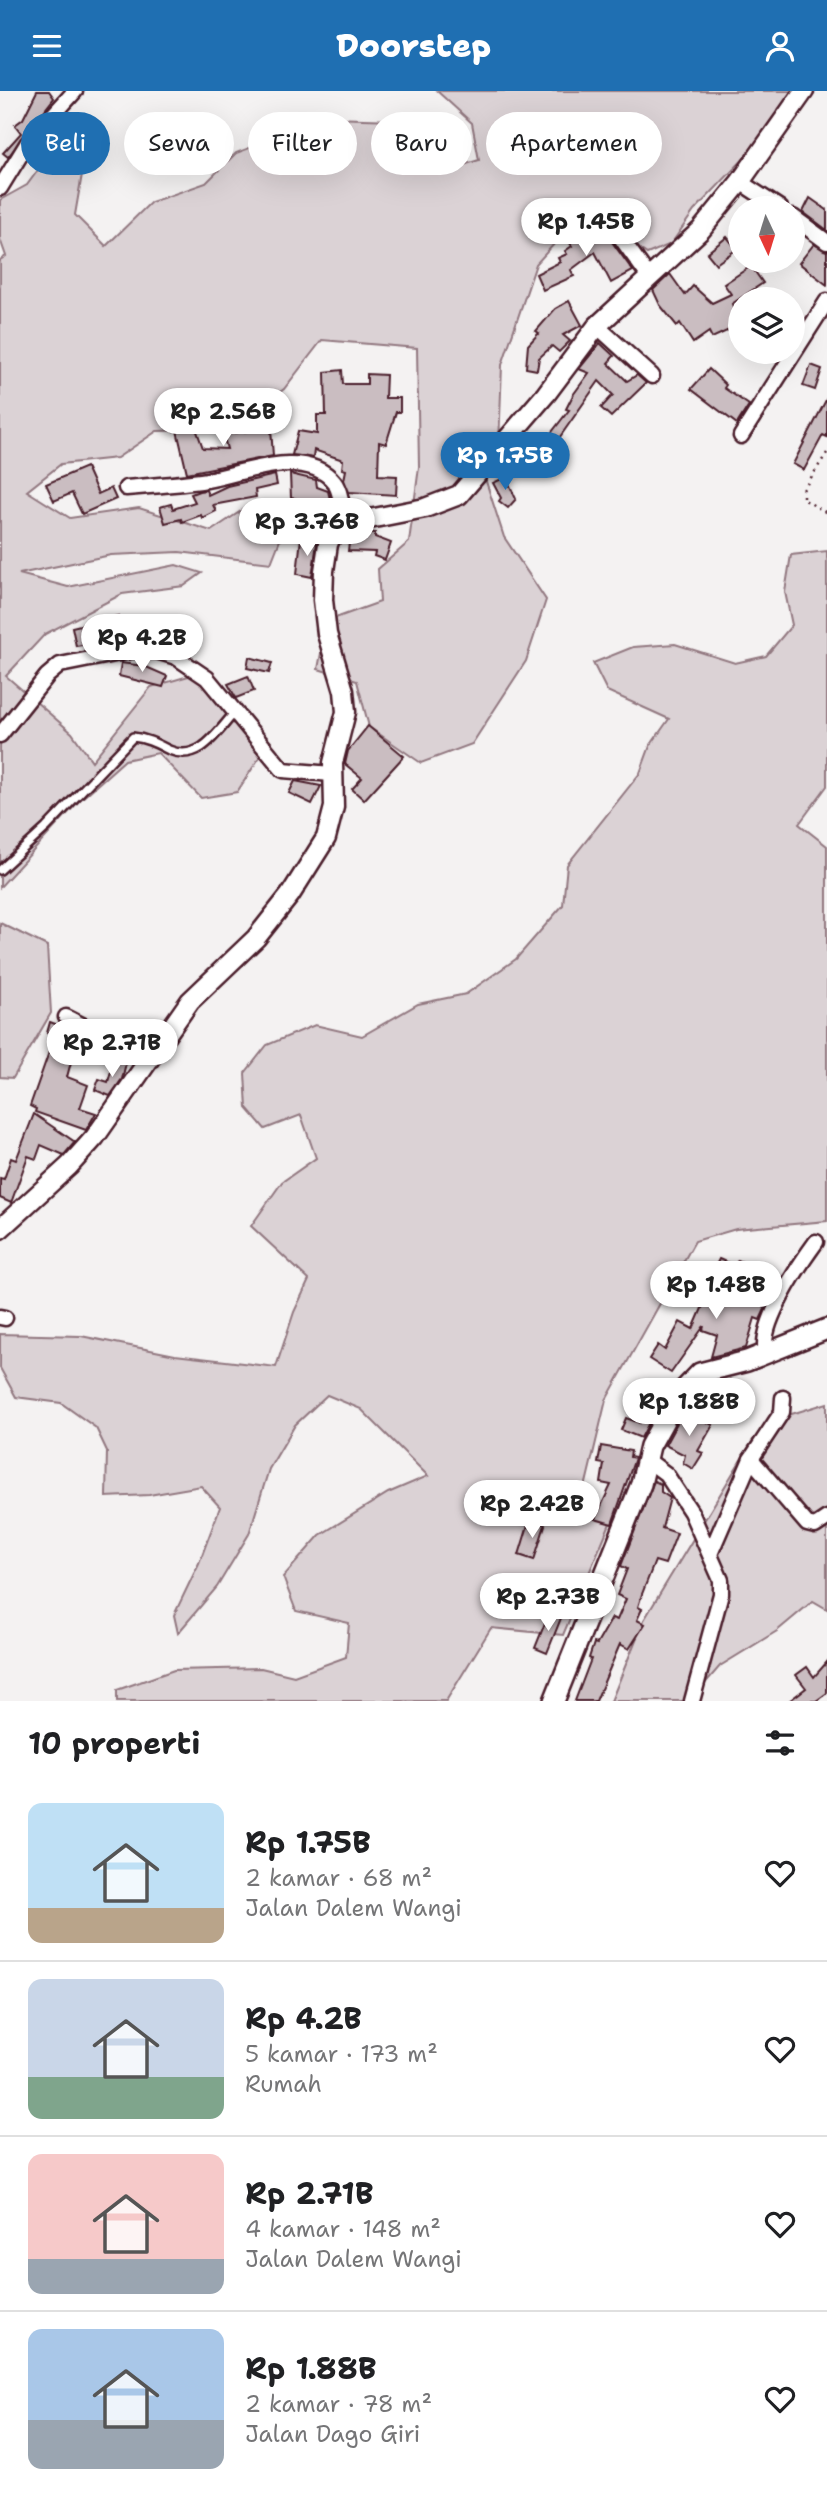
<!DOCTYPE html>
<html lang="id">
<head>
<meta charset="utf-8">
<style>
	body { margin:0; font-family:"Shantell Sans",sans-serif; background:#f6f6f6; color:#202124; height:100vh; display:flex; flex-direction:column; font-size:26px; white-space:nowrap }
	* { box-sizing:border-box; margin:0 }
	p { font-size:23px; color:#757577 }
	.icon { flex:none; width:38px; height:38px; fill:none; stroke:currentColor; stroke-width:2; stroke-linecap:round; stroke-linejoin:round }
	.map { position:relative; height:1610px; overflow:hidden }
	.drawer { display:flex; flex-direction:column; background:#fff; flex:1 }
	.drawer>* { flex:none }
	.banner { position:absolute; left:21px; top:21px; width:786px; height:63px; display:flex; gap:14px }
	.needle { width:46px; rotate:176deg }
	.controls { position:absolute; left:728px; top:105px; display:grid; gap:14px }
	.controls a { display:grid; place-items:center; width:77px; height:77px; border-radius:50%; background:#fff; box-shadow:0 7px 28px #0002; font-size:35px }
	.price { position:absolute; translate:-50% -60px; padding:0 16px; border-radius:24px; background:#fff; color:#222; font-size:23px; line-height:46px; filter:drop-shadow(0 2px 4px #0008) }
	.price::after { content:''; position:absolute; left:50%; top:42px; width:21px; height:16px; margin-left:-10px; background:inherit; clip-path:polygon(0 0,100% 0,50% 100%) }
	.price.selected { background:#1f6fb2; color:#fff }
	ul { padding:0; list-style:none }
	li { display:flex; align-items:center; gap:21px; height:175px; padding:0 28px }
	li+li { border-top:2px solid #e0e0e0 }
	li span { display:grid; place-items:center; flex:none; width:196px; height:140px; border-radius:14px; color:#555 }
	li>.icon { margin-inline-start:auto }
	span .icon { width:84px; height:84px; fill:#fffc; stroke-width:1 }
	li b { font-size:30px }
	h2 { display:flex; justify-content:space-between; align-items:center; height:84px; padding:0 28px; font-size:30px }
	.tag { padding:0 24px; border-radius:32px; background:#fff; box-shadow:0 7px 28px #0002; font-size:24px; line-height:63px }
	.tag.selected { background:#1f6fb2; color:#fff }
	header { display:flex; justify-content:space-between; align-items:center; height:91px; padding:0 28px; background:#1f6fb2; color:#fff; font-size:32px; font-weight:800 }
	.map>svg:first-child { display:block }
</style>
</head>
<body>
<header><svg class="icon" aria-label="menu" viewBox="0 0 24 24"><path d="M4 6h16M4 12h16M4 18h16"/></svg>Doorstep<svg class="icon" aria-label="person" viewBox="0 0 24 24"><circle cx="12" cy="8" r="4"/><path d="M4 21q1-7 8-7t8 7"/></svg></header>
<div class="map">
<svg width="827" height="1610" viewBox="0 0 827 1610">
	<rect width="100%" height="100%" fill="#f4f2f2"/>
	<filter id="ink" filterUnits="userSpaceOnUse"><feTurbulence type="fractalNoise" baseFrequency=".0143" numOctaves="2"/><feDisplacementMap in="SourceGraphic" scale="14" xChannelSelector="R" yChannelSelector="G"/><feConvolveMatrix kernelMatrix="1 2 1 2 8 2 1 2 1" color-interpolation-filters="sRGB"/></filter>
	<g filter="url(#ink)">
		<g fill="#dbd2d5" stroke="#927880" stroke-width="2">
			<polygon points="437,0 800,0 789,20 694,120 671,153 647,163 584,120 536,173 502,274 499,354 483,381 504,446 546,509 526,570 472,653 421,672 369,636 357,590 318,578 327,530 380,511 378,478 409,451 419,376 417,257 322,249 284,298 232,338 157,340 117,367 61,373 27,400 70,427 139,417 211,440 244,418 282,444 271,472 179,461 111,464 19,483 68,496 176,474 202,482 184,495 122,503 45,543 6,585 72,642 92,670 151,596 202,581 214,607 244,630 263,661 237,701 201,707 158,662 125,669 80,709 0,796 0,169 6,165 0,148 0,109 27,94 60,49 86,60 75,124 106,155 151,111 206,92 236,62 331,27 396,29 438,82 479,69 472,32"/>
			<polygon points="827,460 827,695 799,733 827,755 827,1130 736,1138 695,1150 606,1309 583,1405 611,1430 563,1544 491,1537 446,1610 117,1610 117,1599 174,1579 261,1577 294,1585 346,1566 349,1532 296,1520 283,1486 320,1444 388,1402 428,1385 361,1318 327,1304 295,1334 269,1378 249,1443 217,1496 178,1542 174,1524 199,1472 220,1416 201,1395 149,1404 106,1406 107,1360 96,1337 61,1312 16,1306 0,1277 0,1243 81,1245 175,1264 276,1276 294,1221 309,1189 251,1135 282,1091 316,1067 301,1024 265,1038 247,1017 245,982 267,954 315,934 362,945 418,913 466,903 516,868 563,814 567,774 640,682 650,655 669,628 607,600 593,572 633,556 675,553 735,572 766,565 792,534 785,501 791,464"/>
			<polygon points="0,832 47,855 51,922 13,987 0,986"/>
			<polygon points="827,1312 827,1418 822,1430 827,1437 827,1518 813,1510 777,1540 720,1575 690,1610 611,1610 644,1529 753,1349 785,1325"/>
		</g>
		<g fill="#cabdc1" stroke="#4a1f2b" stroke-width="2">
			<polygon points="37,0 49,0 54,7 8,66 3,62 21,42 15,34 23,28"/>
			<polygon points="810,107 827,119 827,139 803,121"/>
			<polygon points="571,135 578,146 602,137 633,180 611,192 595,161 571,179 574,185 543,199 536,183 560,171 558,167 567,163 565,160 572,155 562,141"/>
			<polygon points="727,146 737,158 716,173 707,162"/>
			<polygon points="814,153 827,160 827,194 799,172"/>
			<polygon points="751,175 763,192 732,213 740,234 712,247 709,241 693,252 680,232 677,235 660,214 653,199 670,183 685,204 693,195 712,212 731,203 724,193"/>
			<polygon points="569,210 582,234 563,244 570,250 559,261 552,255 539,267 537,279 526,277 528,254 539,242 536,240 555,218"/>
			<polygon points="600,252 614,265 608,272 627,290 637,284 646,292 611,326 601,317 613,304 599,290 555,353 559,356 548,368 535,355 546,344 548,346 569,319 566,318 573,304 589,282 579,278"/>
			<polygon points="811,274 822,278 815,299 803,295"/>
			<polygon points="709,278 726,294 724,297 749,314 737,333 691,298"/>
			<polygon points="342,279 343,293 367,293 367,283 386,284 385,307 400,307 400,321 396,321 386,353 379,351 378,384 397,385 396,404 349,401 344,389 346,379 342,378 343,369 314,359 313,367 292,364 298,340 317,343 317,324 326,324 325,281"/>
			<polygon points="827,307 827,346 823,344 804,379 793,373"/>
			<polygon points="193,329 203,357 227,358 223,343 271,337 273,365 187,382 176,335"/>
			<polygon points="86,376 98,403 111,397 116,408 82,423 72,402 54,410 46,393"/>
			<polygon points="290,383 316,389 317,396 328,400 330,408 327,408 320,431 294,423 298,408 291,407"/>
			<polygon points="275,384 277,394 255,399 256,406 213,414 216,420 202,427 201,424 182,431 181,428 165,432 160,416 171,413 173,418 195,411 191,403 199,400 206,399 208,404 227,395"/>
			<polygon points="506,386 516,408 508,417 499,410 501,407 493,392"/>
			<polygon points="364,441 375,442 375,446 391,452 385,469 374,465 375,461 348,460 350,443"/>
			<polygon points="301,447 317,452 312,486 297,483"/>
			<polygon points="118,525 121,547 76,555 72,536"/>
			<polygon points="249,566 272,572 269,582 247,577"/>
			<polygon points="121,572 144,575 167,585 163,596 119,585"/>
			<polygon points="248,585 254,600 236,607 228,593"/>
			<polygon points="368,635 404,665 364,709 352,698 362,687 345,673 348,660"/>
			<polygon points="295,690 321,695 312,713 289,702"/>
			<polygon points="50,931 69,938 67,945 96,952 93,965 74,960 67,986 88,994 80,1017 96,1022 86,1039 35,1021 36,1018 30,1015 55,944 47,942"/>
			<polygon points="114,969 126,972 122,988 110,1005 95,999 99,988 108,991"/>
			<polygon points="34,1023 75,1051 64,1064 41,1054 36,1068 28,1065 11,1112 0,1107 0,1087 4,1088 11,1067 16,1069"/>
			<polygon points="719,1168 735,1175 738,1169 751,1175 745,1186 740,1183 733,1201 766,1216 760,1229 755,1227 746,1257 711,1266 717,1244 703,1239 704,1235 671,1282 649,1268 658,1254 665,1259 680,1231 693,1238 706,1208 714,1211 725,1185 713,1180"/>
			<polygon points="730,1289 741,1298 726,1317 715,1307"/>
			<polygon points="654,1298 664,1303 641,1347 621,1339 626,1327 640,1332"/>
			<polygon points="684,1319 713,1334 698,1360 703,1362 693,1378 683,1372 685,1364 665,1354"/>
			<polygon points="601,1355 631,1360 630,1366 635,1367 612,1433 595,1428 611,1394 601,1392 604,1373 598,1372"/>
			<polygon points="654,1390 661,1393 661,1401 670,1407 662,1437 677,1442 665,1473 655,1470 642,1503 638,1516 642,1518 637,1529 645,1533 629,1558 620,1553 596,1610 575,1610 591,1568 589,1567 594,1552 597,1553 612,1527 617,1529 626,1508 617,1504 627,1478 621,1475"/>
			<polygon points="530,1428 545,1434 534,1469 519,1464"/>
			<polygon points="549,1522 561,1527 547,1562 535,1557"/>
			<polygon points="827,1571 827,1602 816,1610 789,1610 806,1597 796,1584 807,1576 814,1586"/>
		</g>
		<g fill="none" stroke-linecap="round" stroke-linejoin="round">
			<g stroke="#4a1f2b" stroke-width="12">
				<path id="service" d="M0,779L46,737L133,646C146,647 157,653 169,659C200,672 217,641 235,621"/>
			</g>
			<g stroke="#4a1f2b" stroke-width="19">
				<g id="minor">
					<polyline points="740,91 780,117"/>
					<polyline points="0,97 27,53 75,0"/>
					<polyline points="606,126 649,186"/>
					<polyline points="793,126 827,151"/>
					<polyline points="597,235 652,285"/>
					<polyline points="741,345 827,210"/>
					<path d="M126,397C151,395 176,393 201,390C238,385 304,354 334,391C342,401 342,420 344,433"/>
					<polyline points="0,644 47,585 60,574 135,559 156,560 176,566 207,587 283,679 332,683"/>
					<polyline points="66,926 150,969"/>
					<polyline points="0,1226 5,1227"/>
					<path d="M766,1261C758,1234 800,1173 816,1151"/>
					<polyline points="646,1368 666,1383 691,1421 721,1489 721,1503 692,1610"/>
					<polyline points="751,1368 807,1433 815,1435 827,1427"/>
					<polyline points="710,1463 751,1368 782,1321 783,1307"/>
				</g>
			</g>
			<g stroke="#4a1f2b" stroke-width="23">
				<polyline id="tertiary" points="0,1138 69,1075 95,1046 190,910 256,847 290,804 326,747 334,716 333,672 346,621 344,600 327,543 323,509 324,480 328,453 334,440 344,433 425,417 459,404 546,303 597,235 701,139 740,91 804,0"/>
			</g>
			<g stroke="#4a1f2b" stroke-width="24">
				<polyline id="secondary" points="554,1610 641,1393 650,1355 677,1306 700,1282 747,1270 827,1238"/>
			</g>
			<polyline stroke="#4a1f2b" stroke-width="2.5" stroke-dasharray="2 5" stroke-linecap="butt" points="827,362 803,399 803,408 827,422"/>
			<use href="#service" stroke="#fff" stroke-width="7"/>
			<use href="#minor" stroke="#fff" stroke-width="14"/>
			<use href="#tertiary" stroke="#fff" stroke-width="18"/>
			<use href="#secondary" stroke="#fff" stroke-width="19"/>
		</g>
	</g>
</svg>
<div class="controls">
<a><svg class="needle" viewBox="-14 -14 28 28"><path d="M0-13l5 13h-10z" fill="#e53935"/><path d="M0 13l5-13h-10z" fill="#757577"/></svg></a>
<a><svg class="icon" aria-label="layers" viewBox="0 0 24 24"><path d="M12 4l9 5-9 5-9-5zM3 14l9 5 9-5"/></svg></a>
</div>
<b class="price" style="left:586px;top:167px">Rp 1.45B</b>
<b class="price" style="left:223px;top:357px">Rp 2.56B</b>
<b class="price selected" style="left:505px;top:401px">Rp 1.75B</b>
<b class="price" style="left:307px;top:467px">Rp 3.76B</b>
<b class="price" style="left:142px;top:583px">Rp 4.2B</b>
<b class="price" style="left:112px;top:988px">Rp 2.71B</b>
<b class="price" style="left:716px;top:1230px">Rp 1.48B</b>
<b class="price" style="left:689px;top:1347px">Rp 1.88B</b>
<b class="price" style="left:532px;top:1449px">Rp 2.42B</b>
<b class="price" style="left:548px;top:1542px">Rp 2.73B</b>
<div class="banner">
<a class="tag selected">Beli</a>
<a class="tag">Sewa</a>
<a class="tag">Filter</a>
<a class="tag">Baru</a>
<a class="tag">Apartemen</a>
</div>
</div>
<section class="drawer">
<h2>10 properti<svg class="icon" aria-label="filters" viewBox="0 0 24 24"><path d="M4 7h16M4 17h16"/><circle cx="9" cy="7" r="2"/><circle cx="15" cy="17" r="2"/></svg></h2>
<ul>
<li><span style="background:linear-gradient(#bfe0f5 75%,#b9a48a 0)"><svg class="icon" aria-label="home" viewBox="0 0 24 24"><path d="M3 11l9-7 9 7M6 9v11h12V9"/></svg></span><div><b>Rp 1.75B</b><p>2 kamar · 68 m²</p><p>Jalan Dalem Wangi</p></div><svg class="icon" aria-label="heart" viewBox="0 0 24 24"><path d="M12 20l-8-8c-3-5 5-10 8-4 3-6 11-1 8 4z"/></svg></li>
<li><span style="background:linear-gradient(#c9d6e8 70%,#7fa58c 0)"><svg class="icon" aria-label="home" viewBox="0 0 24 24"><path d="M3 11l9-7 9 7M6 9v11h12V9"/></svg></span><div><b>Rp 4.2B</b><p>5 kamar · 173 m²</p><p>Rumah</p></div><svg class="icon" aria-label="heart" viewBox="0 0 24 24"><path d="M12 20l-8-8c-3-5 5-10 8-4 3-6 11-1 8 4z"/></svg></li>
<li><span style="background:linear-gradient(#f6c9c9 75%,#9aa5b1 0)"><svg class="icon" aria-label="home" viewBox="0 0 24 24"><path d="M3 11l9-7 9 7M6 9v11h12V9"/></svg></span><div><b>Rp 2.71B</b><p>4 kamar · 148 m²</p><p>Jalan Dalem Wangi</p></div><svg class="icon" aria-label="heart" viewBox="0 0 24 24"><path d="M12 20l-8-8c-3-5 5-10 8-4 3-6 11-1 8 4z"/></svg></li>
<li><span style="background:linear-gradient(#a9c7e8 65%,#9aa5b1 0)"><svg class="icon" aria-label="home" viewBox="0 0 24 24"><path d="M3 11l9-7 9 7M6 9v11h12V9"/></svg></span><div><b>Rp 1.88B</b><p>2 kamar · 78 m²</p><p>Jalan Dago Giri</p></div><svg class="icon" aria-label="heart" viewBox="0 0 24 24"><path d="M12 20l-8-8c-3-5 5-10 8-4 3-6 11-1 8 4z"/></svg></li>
</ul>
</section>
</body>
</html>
